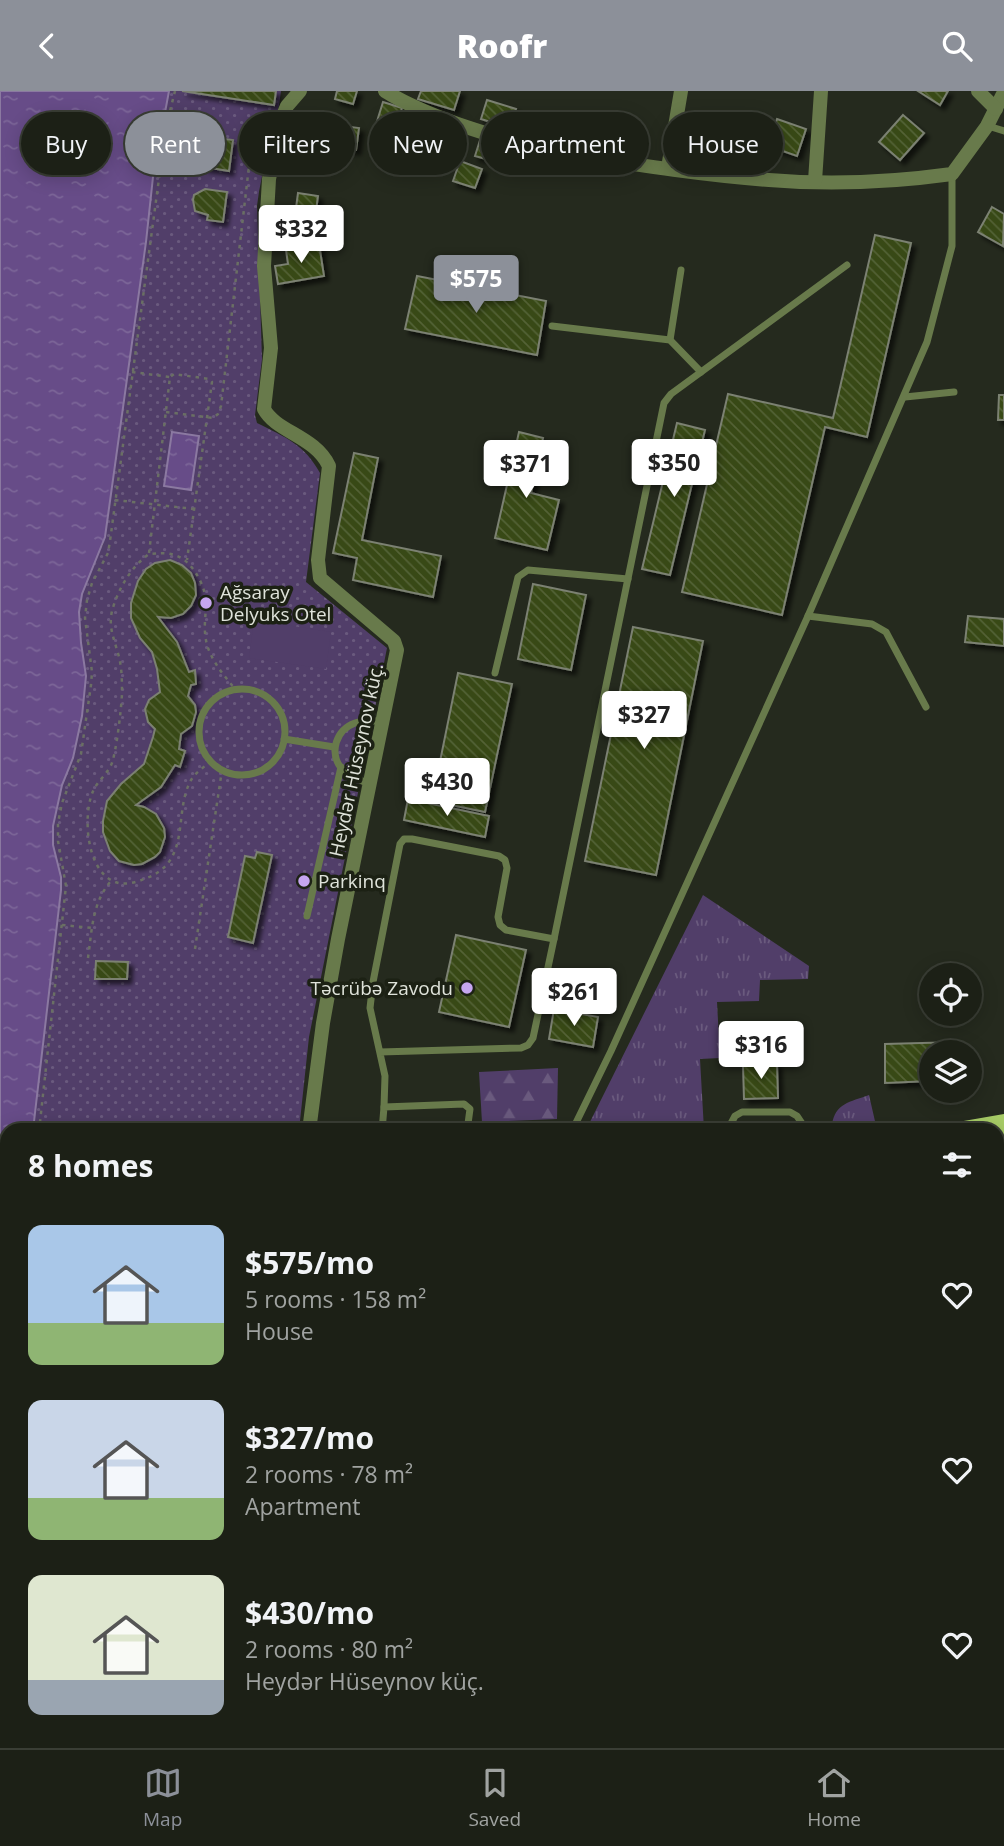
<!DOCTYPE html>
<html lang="en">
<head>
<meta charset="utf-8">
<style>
	body { margin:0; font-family:"Open Sans",sans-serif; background:#292d23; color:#f1f3f6; height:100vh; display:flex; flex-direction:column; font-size:26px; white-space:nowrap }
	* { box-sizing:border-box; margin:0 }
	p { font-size:23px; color:#a0a3a1 }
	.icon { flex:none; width:38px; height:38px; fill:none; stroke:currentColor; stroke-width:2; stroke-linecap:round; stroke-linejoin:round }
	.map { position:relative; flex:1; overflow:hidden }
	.sheet { position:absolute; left:0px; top:1032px; width:1004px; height:625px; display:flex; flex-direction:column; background:#1c2016; border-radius:21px 21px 0 0; box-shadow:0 4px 18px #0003,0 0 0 2px #3a3e35 }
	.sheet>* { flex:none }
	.hud { position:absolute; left:21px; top:21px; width:962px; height:63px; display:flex; gap:14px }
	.tools { position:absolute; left:919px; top:872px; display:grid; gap:14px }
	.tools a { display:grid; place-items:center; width:63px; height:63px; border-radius:50%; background:#1c2016; box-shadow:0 4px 18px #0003,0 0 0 2px #3a3e35; font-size:35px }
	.price { position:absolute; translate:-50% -60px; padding:0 16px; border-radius:7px; background:#fff; color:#222; font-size:23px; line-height:46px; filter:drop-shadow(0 2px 4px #0008) }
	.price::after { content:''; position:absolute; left:50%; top:42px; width:21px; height:16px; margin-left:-10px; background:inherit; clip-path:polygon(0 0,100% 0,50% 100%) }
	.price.selected { background:#8c9099; color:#fff }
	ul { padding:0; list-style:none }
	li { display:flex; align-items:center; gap:21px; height:175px; padding:0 28px }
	li span { display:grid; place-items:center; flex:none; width:196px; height:140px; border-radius:14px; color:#555 }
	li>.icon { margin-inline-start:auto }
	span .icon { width:84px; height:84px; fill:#fffc; stroke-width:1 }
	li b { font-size:30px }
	h2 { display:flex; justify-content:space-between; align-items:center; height:84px; padding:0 28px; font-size:30px }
	.tag { padding:0 24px; border-radius:32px; background:#1c2016; box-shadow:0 4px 18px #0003,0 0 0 2px #3a3e35; font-size:24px; line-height:63px }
	.tag.selected { background:#8c9099; color:#fff }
	header { display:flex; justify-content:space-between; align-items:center; height:91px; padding:0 28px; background:#8c9099; color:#fff; font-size:32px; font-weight:800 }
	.dock { display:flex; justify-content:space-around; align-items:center; height:98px; border-top:2px solid #3a3e35; background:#1c2016; font-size:19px; color:#a0a3a1 }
	.dock a { display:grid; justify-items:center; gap:4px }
	.dock .selected { color:#8c9099 }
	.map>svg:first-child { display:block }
</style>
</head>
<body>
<header><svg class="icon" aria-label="back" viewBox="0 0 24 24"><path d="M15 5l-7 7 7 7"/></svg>Roofr<svg class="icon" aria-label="search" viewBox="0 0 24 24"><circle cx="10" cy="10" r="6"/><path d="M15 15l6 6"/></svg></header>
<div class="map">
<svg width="1004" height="1657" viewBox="0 0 1004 1657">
	<defs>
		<pattern id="grass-tufts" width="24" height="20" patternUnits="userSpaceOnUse" patternTransform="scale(1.75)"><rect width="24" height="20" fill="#513e69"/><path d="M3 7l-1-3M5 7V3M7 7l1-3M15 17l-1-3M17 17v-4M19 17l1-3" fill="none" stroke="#6a5a7e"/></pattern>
		<pattern id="forest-firs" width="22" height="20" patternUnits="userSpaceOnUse" patternTransform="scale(1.75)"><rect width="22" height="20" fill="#513e69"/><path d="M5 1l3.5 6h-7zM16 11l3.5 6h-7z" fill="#6a5a7e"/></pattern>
		<pattern id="park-dots" width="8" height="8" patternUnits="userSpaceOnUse" patternTransform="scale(1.75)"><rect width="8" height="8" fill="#513e69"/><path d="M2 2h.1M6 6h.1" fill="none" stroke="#6a5a7e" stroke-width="1.8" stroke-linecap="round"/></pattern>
		<pattern id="water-ripples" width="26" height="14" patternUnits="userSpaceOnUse" patternTransform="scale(1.75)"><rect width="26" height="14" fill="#674c88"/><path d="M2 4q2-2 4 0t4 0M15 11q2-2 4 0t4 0" fill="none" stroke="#7c6698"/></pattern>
		<pattern id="building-back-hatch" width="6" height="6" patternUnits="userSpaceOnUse" patternTransform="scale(1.75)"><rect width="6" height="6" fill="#374814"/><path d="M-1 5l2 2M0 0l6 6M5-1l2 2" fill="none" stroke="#546236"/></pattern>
		<filter id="shadow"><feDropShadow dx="4.5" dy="4.5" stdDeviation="2" flood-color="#0009"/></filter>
	</defs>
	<rect width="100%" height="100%" fill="#252a1e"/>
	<g fill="url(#grass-tufts)">
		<polygon points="703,804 809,875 808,888 760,889 759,910 717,911 720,967 700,968 704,1039 586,1039"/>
		<path d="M869,1004L877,1039H819L817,1037L832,1034C835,1012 850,1011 869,1004Z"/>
	</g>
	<g fill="url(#forest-firs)">
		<polygon points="558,977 557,1028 482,1031 479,981"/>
		<polygon points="125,1650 378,1650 376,1657 126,1657"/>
		<polygon points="538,1650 664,1650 664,1657 537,1657"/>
	</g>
	<path fill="url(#park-dots)" d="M169,0H281C277,39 261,76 257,115L262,268L255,324L257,332C285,346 305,354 320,382L306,491L387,557L309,946L299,1039L33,1040L61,799V786L53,754V735L62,694L73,667L82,625L86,585L81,552L79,521L82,503L91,475L103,454L108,426L146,151L153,86Z"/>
	<polygon fill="#513e69" points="254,529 331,541 326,578 249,567"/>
	<g fill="url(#water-ripples)" stroke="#8b79a1" stroke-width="2">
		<polygon points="0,0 169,0 153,86 146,151 105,446 82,503 79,521 81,552 86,585 82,625 73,667 62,694 53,735 53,754 61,786 61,799 33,1039 7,1040 7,1650 74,1650 75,1657 0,1657"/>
		<polygon points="172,341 199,345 191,399 164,395"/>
	</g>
	<g fill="url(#building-back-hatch)" stroke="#7b8172" stroke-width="2" filter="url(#shadow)">
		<polygon points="182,0 276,0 274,14"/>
		<polygon points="337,0 357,0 353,13 335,8"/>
		<polygon points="421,0 460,0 454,19 418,8"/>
		<polygon points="918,0 948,0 940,14"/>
		<polygon points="487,9 516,18 510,37 481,28"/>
		<polygon points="383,11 402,17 392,46 374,40"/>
		<polygon points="903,24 924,42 900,69 879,51"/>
		<polygon points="777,28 806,38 797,65 768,55"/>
		<polygon points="335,34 359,37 356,59 332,56"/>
		<polygon points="481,46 510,55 505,73 475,65"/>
		<polygon points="217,47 233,49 229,80 205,76 198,68 199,60 203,56 215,55"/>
		<polygon points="460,70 482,78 475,97 453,90"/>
		<polygon points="205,98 227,101 223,131 207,129 208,124 195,120 193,109 194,104"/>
		<polygon points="298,102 318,105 314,134 294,132"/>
		<polygon points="992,116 1004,123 1003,155 978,141"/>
		<polygon points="875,144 911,152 867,346 825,336 782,524 682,501 728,303 833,327"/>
		<polygon points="319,153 324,185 278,193 275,175 288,173 286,159"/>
		<polygon points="417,185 546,210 537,264 405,238"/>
		<polygon points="999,304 1004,304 1004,329 998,329"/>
		<polygon points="677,332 705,339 670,484 642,478"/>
		<polygon points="519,341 543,347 531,402 559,409 547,459 495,447"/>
		<polygon points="354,362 378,367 362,449 441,465 433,506 353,489 357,467 333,462"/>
		<polygon points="170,469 182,474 191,482 195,492 196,504 191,515 183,523 171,527 158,526 177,551 189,581 195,579 196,593 191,594 188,605 195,614 196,621 192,635 181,643 179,658 185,660 180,676 175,674 161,696 136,714 144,716 156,723 164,737 165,746 160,761 155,766 142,773 134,774 119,770 110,760 103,741 103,730 107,710 121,693 144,673 153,646 155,638 148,631 145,618 149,609 160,601 157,578 152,561 140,547 131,527 131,512 138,490 146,478 155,472"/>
		<polygon points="533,493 586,504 571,579 518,568"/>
		<polygon points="968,525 1004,528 1004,555 965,551"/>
		<polygon points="633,536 703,550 656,784 585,770"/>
		<polygon points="458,582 512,593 485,721 432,710"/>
		<polygon points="408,708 489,725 485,746 404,729"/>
		<polygon points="257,761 272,764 253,852 228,846 245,765 255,767"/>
		<polygon points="456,844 526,859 509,936 439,921"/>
		<polygon points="96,870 128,871 127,888 95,888"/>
		<polygon points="554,918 598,926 593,956 549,948"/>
		<polygon points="959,951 959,961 931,961 931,990 885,992 885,953"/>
		<polygon points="777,973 778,1007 744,1008 743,974"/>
		<polygon points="1004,1067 1004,1086 998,1087 998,1068"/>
		<polygon points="427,1650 458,1650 457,1657 427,1657"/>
		<rect x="494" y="1650" width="25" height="7"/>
	</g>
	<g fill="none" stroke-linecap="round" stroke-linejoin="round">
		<g stroke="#6a6f64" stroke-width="2.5" stroke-dasharray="3.5 5" stroke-linecap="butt">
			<polyline points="132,281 170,286"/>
			<polyline points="166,321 213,327 218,323 221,315 251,58"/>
			<polyline points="115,409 194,418"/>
			<polyline points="149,462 170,286 174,283 209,288 212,291 187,469"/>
			<path d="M211,670C203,677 193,683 189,693C174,726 191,772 144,788C135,792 122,795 113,790C86,778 82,722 94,698C99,689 108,682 112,672C117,656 121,620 122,603C122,591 122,578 119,566C115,550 108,537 112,520C118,498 131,476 149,463C168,461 181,462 193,478C217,511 198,526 208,557C214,573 225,586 236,599"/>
			<polyline points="62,834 93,837"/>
			<polyline points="195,858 222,679"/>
			<path d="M88,867C92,839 92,812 111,790"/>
			<polyline points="39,1040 66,795 58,750 58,732 62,712 81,663 91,594 92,581 85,527 87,509 92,492 108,462 110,450 166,36 175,0"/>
		</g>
		<g stroke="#687a4b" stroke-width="7">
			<polyline points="988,35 1004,40"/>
			<polyline points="552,235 670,249 701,281"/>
			<polyline points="670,249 681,179"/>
			<polyline points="905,306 954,301"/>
			<polyline points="808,525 872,533 886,541 926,616"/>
			<polyline points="495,582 518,486 528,479 628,488"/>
			<circle cx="242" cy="641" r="43"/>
			<polyline points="284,648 334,656"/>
			<path d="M370,693C360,689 349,686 341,677C329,661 336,639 355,632C363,629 373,630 382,630"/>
			<polyline points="307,825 341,676"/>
			<polyline points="554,848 664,312 671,303 847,174"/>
			<polyline points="380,961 521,957 528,954 533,947 554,848 506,839 500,834 498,826 507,777 505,769 499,765 412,748 404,748 400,753 373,891 370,917 385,985 384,1016"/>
			<polyline points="382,1040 384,1016 464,1013 470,1018 467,1040"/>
			<polyline points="572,1040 611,960 808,525 927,251 952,155 952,83"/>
			<polyline points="727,1040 735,1025 742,1021 790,1021 797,1025 807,1040"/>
			<polyline points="998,1202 1004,1201"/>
			<polyline points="998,1453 1004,1453"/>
		</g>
		<g stroke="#687a4b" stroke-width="14">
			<path d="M300,0L287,15L282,27L269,88L264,175L271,257L264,318C276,341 315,345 329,375L318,469L320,487L394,550L397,559L338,848L323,932L309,1040"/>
			<path d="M385,0C428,27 506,50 555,61C626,72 698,84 769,89C828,94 894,91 952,83L987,35L1004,1"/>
			<polyline points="978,0 996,18"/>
			<polyline points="668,77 681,0"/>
			<polyline points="815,90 821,0"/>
			<polyline points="887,1657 893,1650"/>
		</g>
		<g stroke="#8ba85b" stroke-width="14">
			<polyline points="998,1246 1004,1254"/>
			<polyline points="998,1549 1004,1550"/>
		</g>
		<g stroke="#a7cc66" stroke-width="18">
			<polyline points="958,1040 1004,1032"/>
			<polyline points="998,1050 1004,1049"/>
			<polyline points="0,1073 7,1072"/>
			<polyline points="0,1086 7,1086"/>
		</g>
	</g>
	<g fill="#c6a6f0" stroke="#1c2114" stroke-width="2.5">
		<circle cx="206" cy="512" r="7"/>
		<circle cx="304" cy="790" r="7"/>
		<circle cx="467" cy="897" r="7"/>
	</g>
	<g text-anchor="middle" stroke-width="7" stroke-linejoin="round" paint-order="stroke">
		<g font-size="19" fill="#dfe3da" stroke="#1c2114" text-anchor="start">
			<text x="220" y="508">Ağsaray<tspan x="220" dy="22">Delyuks Otel</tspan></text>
			<text x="318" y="797">Parkinq</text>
			<text x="453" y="904" text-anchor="end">Təcrübə Zavodu</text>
		</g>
		<g font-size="19" fill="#dfe3da" stroke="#1c2114">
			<text transform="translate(356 669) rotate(-78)" y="7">Heydər Hüseynov küç.</text>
		</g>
	</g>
</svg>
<div class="tools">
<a><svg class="icon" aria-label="locate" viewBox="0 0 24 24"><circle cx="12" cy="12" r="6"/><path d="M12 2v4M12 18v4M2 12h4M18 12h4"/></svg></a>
<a><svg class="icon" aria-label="layers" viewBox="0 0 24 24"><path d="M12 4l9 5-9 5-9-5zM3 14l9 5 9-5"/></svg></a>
</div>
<b class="price" style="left:301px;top:174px">$332</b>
<b class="price selected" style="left:476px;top:224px">$575</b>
<b class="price" style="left:674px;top:408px">$350</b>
<b class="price" style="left:526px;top:409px">$371</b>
<b class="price" style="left:644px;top:660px">$327</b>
<b class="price" style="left:447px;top:727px">$430</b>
<b class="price" style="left:574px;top:937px">$261</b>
<b class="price" style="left:761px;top:990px">$316</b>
<div class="hud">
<a class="tag">Buy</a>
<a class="tag selected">Rent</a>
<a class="tag">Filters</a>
<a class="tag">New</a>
<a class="tag">Apartment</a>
<a class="tag">House</a>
</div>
<section class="sheet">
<h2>8 homes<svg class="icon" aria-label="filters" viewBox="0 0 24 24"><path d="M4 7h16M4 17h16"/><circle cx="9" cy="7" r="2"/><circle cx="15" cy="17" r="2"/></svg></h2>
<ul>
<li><span style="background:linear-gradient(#a9c7e8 70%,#8fb573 0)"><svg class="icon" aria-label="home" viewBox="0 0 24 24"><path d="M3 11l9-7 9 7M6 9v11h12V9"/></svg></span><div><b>$575/mo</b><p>5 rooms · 158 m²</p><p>House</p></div><svg class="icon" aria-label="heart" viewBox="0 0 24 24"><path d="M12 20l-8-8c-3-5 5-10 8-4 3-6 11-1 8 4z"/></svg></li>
<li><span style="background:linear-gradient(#c9d6e8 70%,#8fb573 0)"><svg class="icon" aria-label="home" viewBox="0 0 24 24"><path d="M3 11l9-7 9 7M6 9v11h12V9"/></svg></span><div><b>$327/mo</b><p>2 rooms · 78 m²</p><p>Apartment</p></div><svg class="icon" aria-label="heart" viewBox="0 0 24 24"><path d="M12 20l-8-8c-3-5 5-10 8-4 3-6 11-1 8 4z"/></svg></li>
<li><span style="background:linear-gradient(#dfe7d0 75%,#9aa5b1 0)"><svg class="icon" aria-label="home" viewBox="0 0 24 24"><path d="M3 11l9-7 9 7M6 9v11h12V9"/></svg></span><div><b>$430/mo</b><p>2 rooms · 80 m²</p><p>Heydər Hüseynov küç.</p></div><svg class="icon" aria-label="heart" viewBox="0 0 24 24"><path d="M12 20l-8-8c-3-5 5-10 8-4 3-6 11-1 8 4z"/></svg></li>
</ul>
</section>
</div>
<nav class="dock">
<a class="selected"><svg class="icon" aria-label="map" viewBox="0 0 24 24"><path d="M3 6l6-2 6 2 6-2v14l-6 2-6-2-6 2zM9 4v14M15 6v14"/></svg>Map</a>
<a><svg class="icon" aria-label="saved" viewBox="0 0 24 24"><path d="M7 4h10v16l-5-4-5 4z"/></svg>Saved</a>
<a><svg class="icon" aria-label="home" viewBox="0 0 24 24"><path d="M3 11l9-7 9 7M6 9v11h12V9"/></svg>Home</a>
</nav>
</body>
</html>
